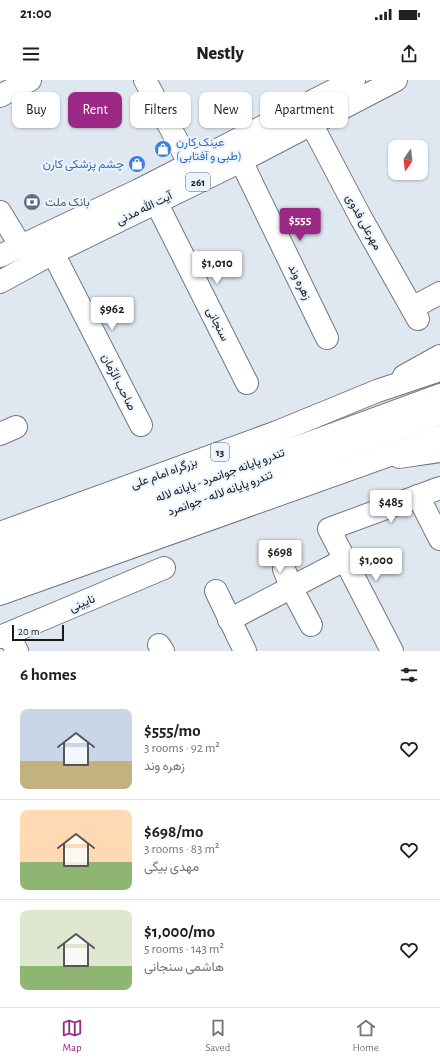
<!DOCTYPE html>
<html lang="en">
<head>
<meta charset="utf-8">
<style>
	body { margin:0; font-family:"Alegreya Sans",Vazirmatn,sans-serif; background:#f2f2f2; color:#202124; height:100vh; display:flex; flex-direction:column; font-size:15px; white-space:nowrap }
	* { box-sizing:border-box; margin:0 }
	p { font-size:13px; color:#757577 }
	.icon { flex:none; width:22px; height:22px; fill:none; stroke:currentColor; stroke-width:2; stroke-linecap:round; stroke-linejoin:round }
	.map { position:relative; height:571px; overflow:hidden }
	.sheet { display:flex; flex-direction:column; background:#fff; flex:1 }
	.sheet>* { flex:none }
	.hud { position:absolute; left:12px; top:12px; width:416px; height:36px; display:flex; gap:8px }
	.needle { width:26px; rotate:194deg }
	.fabs { position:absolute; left:388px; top:60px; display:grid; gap:8px }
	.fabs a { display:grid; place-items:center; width:40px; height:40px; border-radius:8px; background:#fff; box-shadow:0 1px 3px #0004; font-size:20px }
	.scale { position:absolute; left:12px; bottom:10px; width:52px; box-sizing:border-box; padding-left:4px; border:2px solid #181a1e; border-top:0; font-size:11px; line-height:14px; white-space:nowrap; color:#181a1e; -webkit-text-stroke:3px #ecf4fe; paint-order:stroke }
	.price { position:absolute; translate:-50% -34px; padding:0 9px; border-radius:4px; background:#fff; color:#222; font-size:13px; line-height:26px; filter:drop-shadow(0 1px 2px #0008) }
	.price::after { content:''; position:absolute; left:50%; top:24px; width:12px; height:9px; margin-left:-6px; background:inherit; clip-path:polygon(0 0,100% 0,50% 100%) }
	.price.current { background:#9b2884; color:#fff }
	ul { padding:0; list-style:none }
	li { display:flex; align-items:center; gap:12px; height:100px; padding:0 20px }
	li+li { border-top:1px solid #e0e0e0 }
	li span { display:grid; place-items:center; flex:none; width:112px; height:80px; border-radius:8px; color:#555 }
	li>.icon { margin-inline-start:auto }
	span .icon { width:48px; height:48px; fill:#fffc; stroke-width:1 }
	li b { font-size:17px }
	h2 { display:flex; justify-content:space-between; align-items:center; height:48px; padding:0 20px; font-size:17px }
	.pill { padding:0 14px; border-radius:8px; background:#fff; box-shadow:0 1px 3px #0004; font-size:14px; line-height:36px }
	.pill.current { background:#9b2884; color:#fff }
	.status { display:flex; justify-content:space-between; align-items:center; height:28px; padding:0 20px; background:#fff; direction:ltr }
	.status svg { height:11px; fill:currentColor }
	header { display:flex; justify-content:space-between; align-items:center; height:52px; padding:0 20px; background:#fff; font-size:18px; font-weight:800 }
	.tab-bar { display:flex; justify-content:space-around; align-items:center; height:56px; border-top:1px solid #e0e0e0; background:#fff; font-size:11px; color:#757577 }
	.tab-bar a { display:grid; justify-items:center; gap:2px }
	.tab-bar .current { color:#9b2884 }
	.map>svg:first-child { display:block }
</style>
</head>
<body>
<div class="status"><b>21:00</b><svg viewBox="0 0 49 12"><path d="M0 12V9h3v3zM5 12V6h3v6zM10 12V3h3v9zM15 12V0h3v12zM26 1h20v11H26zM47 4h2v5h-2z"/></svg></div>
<header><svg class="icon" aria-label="menu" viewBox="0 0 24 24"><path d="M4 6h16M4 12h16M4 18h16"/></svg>Nestly<svg class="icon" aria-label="share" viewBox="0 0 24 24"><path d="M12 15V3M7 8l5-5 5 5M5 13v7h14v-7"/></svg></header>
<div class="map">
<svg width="440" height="571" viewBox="0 0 440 571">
	<rect width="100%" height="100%" fill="#dfe7f0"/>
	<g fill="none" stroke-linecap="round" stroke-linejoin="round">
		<g stroke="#717880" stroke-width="24">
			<g id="minor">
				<polyline points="145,0 190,85"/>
				<polyline points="0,16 30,0"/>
				<polyline points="312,45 361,138 418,239"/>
				<polyline points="241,81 327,258"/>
				<polyline points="156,122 247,303"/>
				<polyline points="0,132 20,165"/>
				<polyline points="53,173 141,345"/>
				<polyline points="412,228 440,213"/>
				<polyline points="0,354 16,347"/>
				<polyline points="418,416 440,459"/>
				<polyline points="0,473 200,403 440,315"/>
				<polyline points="284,489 291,507 311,545"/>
				<polyline points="0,492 440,334"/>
				<polyline points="216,511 245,571"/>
				<polyline points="229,540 346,479"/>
				<polyline points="8,554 17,571"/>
				<polyline points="0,557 164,488"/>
				<polyline points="159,565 163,571"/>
				<polyline points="392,571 329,449 440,408"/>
			</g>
		</g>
		<g stroke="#717880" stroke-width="24">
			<g id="major">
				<polyline points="0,176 139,110 354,0"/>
				<polyline points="0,202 53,173 241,81 396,0"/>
				<polyline points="404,296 440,276"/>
				<polyline points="399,377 440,371"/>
			</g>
		</g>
		<g stroke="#717880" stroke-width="24">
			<g id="highway">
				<polyline points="0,453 277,352 377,311 440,290"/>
				<polyline points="0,514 440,357"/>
			</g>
		</g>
		<use href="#minor" stroke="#fff" stroke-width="22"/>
		<use href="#major" stroke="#fff" stroke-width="22"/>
		<use href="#highway" stroke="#fff" stroke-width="22"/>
	</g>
	<defs>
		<g id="shop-disc" transform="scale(0.9)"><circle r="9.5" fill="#3f7fe0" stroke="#ecf4fe"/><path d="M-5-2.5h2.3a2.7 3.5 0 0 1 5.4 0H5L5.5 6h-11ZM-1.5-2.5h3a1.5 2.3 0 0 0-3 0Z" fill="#fff"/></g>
		<g id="bank-disc" transform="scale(0.9)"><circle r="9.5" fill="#5c6f8a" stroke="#ecf4fe"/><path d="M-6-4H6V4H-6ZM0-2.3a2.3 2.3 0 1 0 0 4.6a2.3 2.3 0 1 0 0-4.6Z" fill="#fff"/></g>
	</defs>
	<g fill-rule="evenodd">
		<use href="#shop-disc" x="163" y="69"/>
		<use href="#shop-disc" x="137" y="84"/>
		<use href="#bank-disc" x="32" y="122"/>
	</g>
	<g text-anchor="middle" stroke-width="4" stroke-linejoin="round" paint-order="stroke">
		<g fill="#ecf4fe" stroke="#585b61" stroke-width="1">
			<rect x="186" y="93" width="24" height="18" rx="3"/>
			<rect x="211" y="363" width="18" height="18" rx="3"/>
		</g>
		<g font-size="11" font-weight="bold" fill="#181a1e">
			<text x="198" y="106">261</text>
			<text x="220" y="376">13</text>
		</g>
		<g font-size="12" fill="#366cbe" stroke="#ecf4fe" text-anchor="start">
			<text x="176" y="66">عینک کارن<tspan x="176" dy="14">(طبی و آفتابی)</tspan></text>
			<text x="124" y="88" text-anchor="end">چشم پزشکی کارن</text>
		</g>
		<g font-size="12" fill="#4e5e75" stroke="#ecf4fe" text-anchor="start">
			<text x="45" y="126">بانک ملت</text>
		</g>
		<g font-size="12" fill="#181a1e" stroke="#ecf4fe">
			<text transform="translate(144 128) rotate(-26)" y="4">آیت الله مدنی</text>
			<text transform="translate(364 142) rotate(61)" y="4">مهرعلی فدوی</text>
			<text transform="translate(300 202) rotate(64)" y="4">زهره وند</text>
			<text transform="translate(218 244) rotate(63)" y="4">سنجانی</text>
			<text transform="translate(119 302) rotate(63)" y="4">صاحب الزّمان</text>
			<text transform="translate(164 393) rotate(-20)" y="4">بزرگراه امام علی</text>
			<text transform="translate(220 395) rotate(-20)" y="4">تندرو پایانه جوانمرد - پایانه لاله</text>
			<text transform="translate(220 413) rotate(-20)" y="4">تندرو پایانه لاله - جوانمرد</text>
			<text transform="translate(82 523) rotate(-23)" y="4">نایینی</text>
		</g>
	</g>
</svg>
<div class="fabs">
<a><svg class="needle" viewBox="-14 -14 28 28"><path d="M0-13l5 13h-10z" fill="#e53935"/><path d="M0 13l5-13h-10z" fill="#757577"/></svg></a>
</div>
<div class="scale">20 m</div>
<b class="price current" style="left:300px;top:162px">$555</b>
<b class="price" style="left:217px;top:205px">$1,010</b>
<b class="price" style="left:112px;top:251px">$962</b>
<b class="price" style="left:391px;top:444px">$485</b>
<b class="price" style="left:280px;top:494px">$698</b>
<b class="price" style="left:376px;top:502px">$1,000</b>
<div class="hud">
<a class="pill">Buy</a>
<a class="pill current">Rent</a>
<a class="pill">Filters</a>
<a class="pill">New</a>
<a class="pill">Apartment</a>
</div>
</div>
<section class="sheet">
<h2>6 homes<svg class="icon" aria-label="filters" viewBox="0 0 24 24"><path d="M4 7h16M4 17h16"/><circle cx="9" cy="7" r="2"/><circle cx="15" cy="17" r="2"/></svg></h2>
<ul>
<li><span style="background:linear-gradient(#c9d6e8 65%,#c2b280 0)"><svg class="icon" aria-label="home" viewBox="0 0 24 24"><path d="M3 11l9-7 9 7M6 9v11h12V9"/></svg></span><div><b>$555/mo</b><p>3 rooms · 92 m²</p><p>زهره وند</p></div><svg class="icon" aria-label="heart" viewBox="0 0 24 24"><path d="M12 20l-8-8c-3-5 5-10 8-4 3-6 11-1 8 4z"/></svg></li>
<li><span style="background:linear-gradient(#ffd9b3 65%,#8fb573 0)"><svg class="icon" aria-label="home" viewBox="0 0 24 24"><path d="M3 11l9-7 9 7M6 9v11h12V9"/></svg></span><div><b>$698/mo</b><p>3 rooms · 83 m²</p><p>مهدی بیگی</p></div><svg class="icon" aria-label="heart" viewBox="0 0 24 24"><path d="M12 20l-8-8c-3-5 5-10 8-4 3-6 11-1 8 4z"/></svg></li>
<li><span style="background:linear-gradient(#dfe7d0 70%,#8fb573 0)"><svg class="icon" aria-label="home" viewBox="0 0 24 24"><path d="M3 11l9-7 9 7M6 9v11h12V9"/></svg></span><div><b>$1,000/mo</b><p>5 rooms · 143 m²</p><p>هاشمی سنجانی</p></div><svg class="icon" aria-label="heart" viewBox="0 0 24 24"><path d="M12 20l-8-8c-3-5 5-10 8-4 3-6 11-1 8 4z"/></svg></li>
</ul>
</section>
<nav class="tab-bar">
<a class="current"><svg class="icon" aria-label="map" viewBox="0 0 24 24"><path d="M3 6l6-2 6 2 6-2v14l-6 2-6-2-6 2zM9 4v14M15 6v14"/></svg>Map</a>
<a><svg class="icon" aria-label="saved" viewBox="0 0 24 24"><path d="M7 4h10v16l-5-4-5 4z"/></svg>Saved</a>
<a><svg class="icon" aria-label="home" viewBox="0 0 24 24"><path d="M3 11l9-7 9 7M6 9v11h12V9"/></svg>Home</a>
</nav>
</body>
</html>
